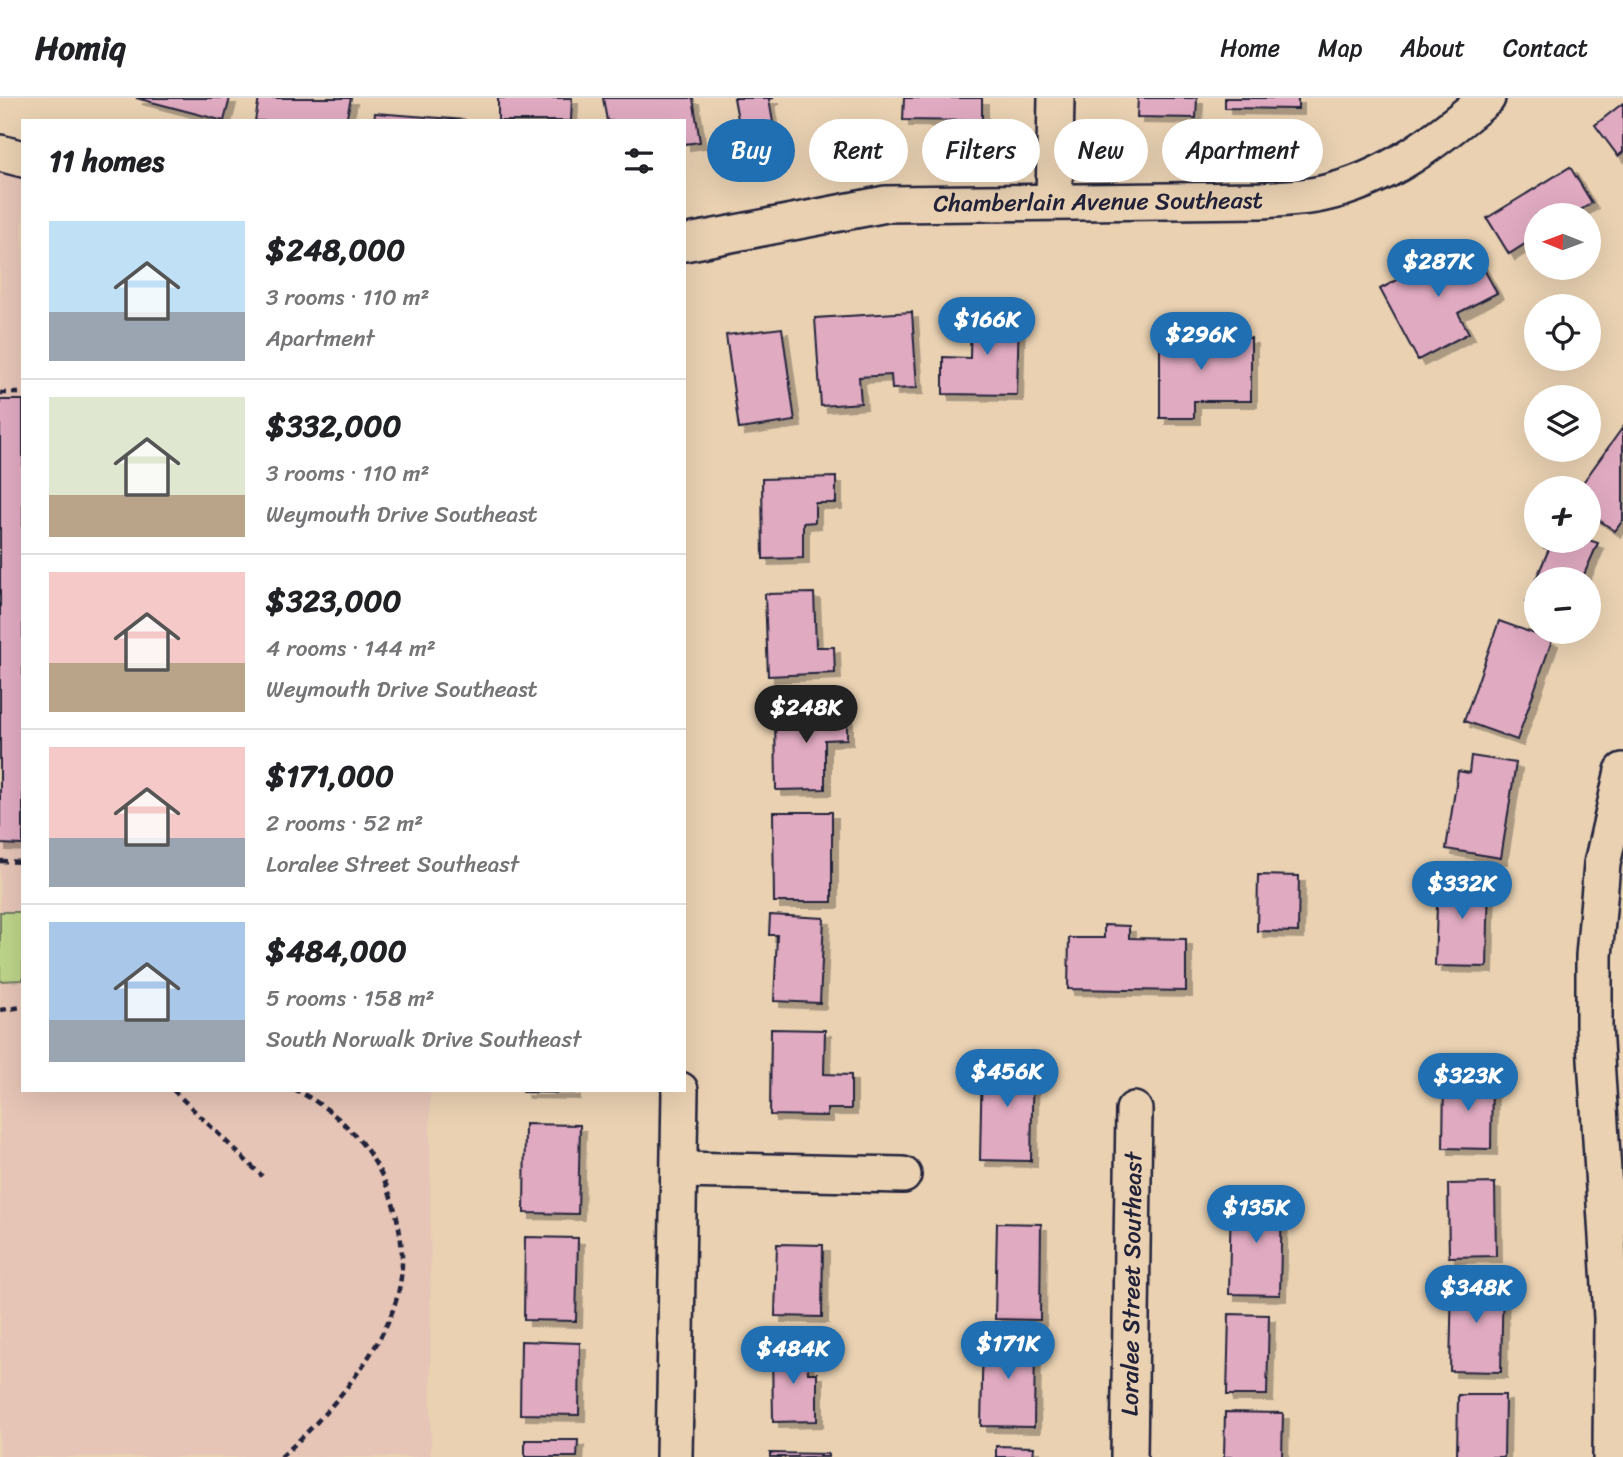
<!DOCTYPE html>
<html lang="en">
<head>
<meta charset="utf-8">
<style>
	body { margin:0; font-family:Sriracha,sans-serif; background:#f2f2f2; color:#202124; height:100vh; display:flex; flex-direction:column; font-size:26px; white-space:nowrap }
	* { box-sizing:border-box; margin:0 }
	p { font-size:23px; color:#757577 }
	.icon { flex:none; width:38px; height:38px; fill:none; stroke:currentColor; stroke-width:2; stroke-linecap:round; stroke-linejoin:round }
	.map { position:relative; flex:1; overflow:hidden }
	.drawer { position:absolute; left:21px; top:21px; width:665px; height:973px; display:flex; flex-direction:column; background:#fff; border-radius:0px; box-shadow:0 7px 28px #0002 }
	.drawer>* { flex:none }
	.banner { position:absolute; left:707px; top:21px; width:665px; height:63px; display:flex; gap:14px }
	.needle { width:46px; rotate:271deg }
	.tools { position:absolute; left:1524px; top:105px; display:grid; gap:14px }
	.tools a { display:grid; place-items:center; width:77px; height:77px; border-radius:50%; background:#fff; box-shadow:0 7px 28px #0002; font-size:35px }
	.price { position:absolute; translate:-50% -60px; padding:0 16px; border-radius:24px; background:#1f6fb2; color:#fff; font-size:23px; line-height:46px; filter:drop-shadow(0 2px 4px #0008) }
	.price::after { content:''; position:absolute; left:50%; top:42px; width:21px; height:16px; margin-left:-10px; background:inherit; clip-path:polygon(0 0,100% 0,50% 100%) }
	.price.current { background:#222; color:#fff }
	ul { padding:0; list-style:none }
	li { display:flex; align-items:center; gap:21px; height:175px; padding:0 28px }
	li+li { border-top:2px solid #e0e0e0 }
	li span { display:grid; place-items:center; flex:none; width:196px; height:140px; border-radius:0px; color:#555 }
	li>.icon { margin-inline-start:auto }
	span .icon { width:84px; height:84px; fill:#fffc; stroke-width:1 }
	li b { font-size:30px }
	h2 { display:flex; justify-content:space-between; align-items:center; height:84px; padding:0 28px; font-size:30px }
	.chip { padding:0 24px; border-radius:32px; background:#fff; box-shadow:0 7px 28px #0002; font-size:24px; line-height:63px }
	.chip.current { background:#1f6fb2; color:#fff }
	header { display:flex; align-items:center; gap:42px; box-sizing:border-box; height:98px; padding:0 35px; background:#fff; border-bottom:2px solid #e0e0e0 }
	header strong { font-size:33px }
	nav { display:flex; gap:38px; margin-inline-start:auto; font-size:24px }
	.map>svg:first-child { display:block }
</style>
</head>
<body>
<header>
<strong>Homiq</strong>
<nav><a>Home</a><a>Map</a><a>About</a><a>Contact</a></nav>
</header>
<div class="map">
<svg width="1623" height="1359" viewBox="0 0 1623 1359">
	<defs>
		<filter id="shadow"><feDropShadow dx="6" dy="6" stdDeviation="0" flood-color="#0004"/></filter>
	</defs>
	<rect width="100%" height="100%" fill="#e9d1b2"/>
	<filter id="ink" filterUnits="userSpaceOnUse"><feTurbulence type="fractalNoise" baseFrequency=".0143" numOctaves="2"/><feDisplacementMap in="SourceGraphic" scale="14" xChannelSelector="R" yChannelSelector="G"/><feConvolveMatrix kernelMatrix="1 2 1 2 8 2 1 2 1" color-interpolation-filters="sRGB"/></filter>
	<g filter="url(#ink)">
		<polygon fill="#e6c5b6" points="0,70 23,77 23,992 430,992 431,1359 0,1359"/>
		<polygon fill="#bdd48a" stroke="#707b62" stroke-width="2" points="0,814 20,814 23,817 23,882 0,883"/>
		<g fill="#e0aac1" stroke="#22223b" stroke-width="2" filter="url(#shadow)">
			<polygon points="136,0 230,0 224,23"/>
			<polygon points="259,0 351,0 346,23 255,23"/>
			<polygon points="498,0 572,0 571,23 498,23"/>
			<polygon points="603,0 693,0 700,44 684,46 684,23 607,23"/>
			<polygon points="734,0 774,0 769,1 775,36 742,42"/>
			<polygon points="904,0 982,0 982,23 903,22"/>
			<polygon points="1138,0 1197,0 1196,20 1137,19"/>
			<polygon points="1225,0 1298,0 1298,11 1225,10"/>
			<polygon points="1623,5 1623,54 1618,58 1595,27"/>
			<polygon points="375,15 465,22 465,23 374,23"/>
			<polygon points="1570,69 1592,105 1572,117 1536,117 1536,139 1509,156 1487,120"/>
			<polygon points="1469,144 1497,195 1458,215 1469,235 1418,262 1380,191"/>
			<polygon points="971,212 1019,213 1017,297 943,296 943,259 970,260"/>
			<polygon points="912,214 917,290 892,291 891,277 859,279 861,305 821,308 815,220"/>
			<polygon points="1160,228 1196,228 1196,253 1222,253 1223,240 1251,240 1251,303 1194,303 1194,320 1160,320"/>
			<polygon points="782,230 795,323 739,331 726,237"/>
			<polygon points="0,302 23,302 23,747 0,746"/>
			<polygon points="1623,329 1623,422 1615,433 1589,415 1589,390 1579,390"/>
			<polygon points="836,379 836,405 815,405 815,424 803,425 803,460 763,461 762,381"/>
			<polygon points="1589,442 1598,445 1582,481 1536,481 1536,508 1526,504 1549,451 1543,449 1545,443"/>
			<polygon points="814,495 816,549 834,549 835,575 768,578 765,496"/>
			<polygon points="1499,523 1552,542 1517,642 1464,623"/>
			<polygon points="847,609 847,641 825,642 825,691 776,692 775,610"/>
			<polygon points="1471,658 1516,665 1501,760 1446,751 1458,673 1469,675"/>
			<polygon points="773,714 832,714 832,804 774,804"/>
			<polygon points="1438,776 1489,778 1487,869 1435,868"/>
			<polygon points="1258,777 1299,778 1298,834 1257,833"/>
			<polygon points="770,817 824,820 820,905 774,903 777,837 769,837"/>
			<polygon points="1104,827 1129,828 1129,840 1186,841 1186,893 1068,891 1069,840 1104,840"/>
			<polygon points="771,931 825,932 824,976 851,977 851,1011 827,1011 827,1018 770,1017"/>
			<polygon points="982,959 1033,960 1031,1063 980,1062"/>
			<polygon points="1444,980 1492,981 1491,1051 1443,1050"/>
			<polygon points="523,992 574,992 574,995 523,994"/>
			<polygon points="525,1026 580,1027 578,1116 524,1115"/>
			<polygon points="1495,1085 1496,1158 1449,1159 1448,1086"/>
			<polygon points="1231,1097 1282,1098 1280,1197 1229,1196"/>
			<polygon points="997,1125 1041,1126 1040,1222 995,1221"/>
			<polygon points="525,1139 578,1140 576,1223 524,1222"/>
			<polygon points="777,1146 823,1147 822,1219 775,1218"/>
			<polygon points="1452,1180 1503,1181 1501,1274 1450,1273"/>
			<polygon points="1229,1216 1269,1217 1267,1297 1227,1297"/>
			<polygon points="983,1237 1035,1238 1034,1329 981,1328"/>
			<polygon points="521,1243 580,1245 579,1317 520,1316"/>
			<polygon points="807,1249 808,1275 817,1275 817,1323 773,1324 772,1250"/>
			<polygon points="1458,1297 1505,1297 1504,1359 1457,1359"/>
			<polygon points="1225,1314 1283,1315 1282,1359 1224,1359"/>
			<polygon points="525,1342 578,1342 577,1359 525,1359"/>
			<polygon points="996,1348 1034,1349 1033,1359 996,1359"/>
			<polygon points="770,1355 828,1356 828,1359 770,1359"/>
		</g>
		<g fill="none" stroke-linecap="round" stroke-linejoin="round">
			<g stroke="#22223b" stroke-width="40">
				<g id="street">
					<polyline points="0,55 23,61"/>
					<polyline points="1054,103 1056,0"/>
					<path id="s1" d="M684,145L886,106L1262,102C1282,100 1303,100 1321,96C1387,82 1437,42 1487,0"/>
					<polyline points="679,1072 903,1077"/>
					<polyline points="674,1359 680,992"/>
					<path id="s2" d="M1129,1359L1134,1012"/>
					<polyline points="1611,1359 1612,1220 1594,928 1594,858 1602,766 1623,673"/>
				</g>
			</g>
			<g stroke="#22223b" stroke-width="4.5" stroke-dasharray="7 5" stroke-linecap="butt">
				<polyline points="0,295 23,295"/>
				<polyline points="0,763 23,764"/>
				<polyline points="0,912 23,909"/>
				<polyline points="173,992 262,1078"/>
				<path d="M281,1359C326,1319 390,1247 400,1186C406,1151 398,1113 384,1082C365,1041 336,1013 296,992"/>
			</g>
			<use href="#street" stroke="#e9d1b2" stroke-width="35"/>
		</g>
	</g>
	<g text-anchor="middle" stroke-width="6" stroke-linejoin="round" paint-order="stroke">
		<g font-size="24" fill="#22223b" stroke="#e9d1b2">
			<text dy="8" stroke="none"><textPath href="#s1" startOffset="418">Chamberlain Avenue Southeast</textPath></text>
			<text dy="8" stroke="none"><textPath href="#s2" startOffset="173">Loralee Street Southeast</textPath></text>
		</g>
	</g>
</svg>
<div class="tools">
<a><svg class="needle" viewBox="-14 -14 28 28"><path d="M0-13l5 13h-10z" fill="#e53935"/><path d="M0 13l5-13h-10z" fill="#757577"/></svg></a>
<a><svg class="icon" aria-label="locate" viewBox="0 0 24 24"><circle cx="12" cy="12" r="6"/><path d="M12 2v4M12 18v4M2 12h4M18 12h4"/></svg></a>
<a><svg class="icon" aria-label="layers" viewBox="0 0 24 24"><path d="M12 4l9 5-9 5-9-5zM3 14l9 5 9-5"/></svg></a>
<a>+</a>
<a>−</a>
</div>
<b class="price" style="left:1438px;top:201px">$287K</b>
<b class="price" style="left:987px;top:259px">$166K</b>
<b class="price" style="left:1201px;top:274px">$296K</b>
<b class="price current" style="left:806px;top:647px">$248K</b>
<b class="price" style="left:1462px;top:823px">$332K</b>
<b class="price" style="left:1007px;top:1011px">$456K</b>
<b class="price" style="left:1468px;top:1015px">$323K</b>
<b class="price" style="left:1256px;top:1147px">$135K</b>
<b class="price" style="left:1476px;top:1227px">$348K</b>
<b class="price" style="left:1008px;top:1283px">$171K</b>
<b class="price" style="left:793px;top:1288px">$484K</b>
<div class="banner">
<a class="chip current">Buy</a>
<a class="chip">Rent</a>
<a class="chip">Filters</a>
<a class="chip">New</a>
<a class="chip">Apartment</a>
</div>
<section class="drawer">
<h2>11 homes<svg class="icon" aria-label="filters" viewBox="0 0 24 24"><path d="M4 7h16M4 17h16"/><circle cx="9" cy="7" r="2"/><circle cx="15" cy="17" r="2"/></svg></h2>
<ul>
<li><span style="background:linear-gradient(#bfe0f5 65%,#9aa5b1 0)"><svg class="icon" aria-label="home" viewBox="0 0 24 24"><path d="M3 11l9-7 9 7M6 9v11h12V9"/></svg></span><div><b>$248,000</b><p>3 rooms · 110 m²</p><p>Apartment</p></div></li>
<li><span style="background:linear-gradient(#dfe7d0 70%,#b9a48a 0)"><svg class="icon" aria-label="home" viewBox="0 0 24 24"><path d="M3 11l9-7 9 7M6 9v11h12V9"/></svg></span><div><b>$332,000</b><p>3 rooms · 110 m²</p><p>Weymouth Drive Southeast</p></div></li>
<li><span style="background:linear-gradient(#f6c9c9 65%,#b9a48a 0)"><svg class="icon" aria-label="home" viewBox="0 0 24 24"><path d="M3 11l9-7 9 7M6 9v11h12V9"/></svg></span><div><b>$323,000</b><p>4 rooms · 144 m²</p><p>Weymouth Drive Southeast</p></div></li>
<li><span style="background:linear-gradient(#f6c9c9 65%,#9aa5b1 0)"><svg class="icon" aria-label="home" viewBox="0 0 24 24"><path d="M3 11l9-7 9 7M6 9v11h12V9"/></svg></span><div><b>$171,000</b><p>2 rooms · 52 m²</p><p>Loralee Street Southeast</p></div></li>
<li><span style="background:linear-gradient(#a9c7e8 70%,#9aa5b1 0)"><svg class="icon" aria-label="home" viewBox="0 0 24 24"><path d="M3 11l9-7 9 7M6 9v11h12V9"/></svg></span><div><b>$484,000</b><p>5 rooms · 158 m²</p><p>South Norwalk Drive Southeast</p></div></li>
</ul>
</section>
</div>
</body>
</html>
